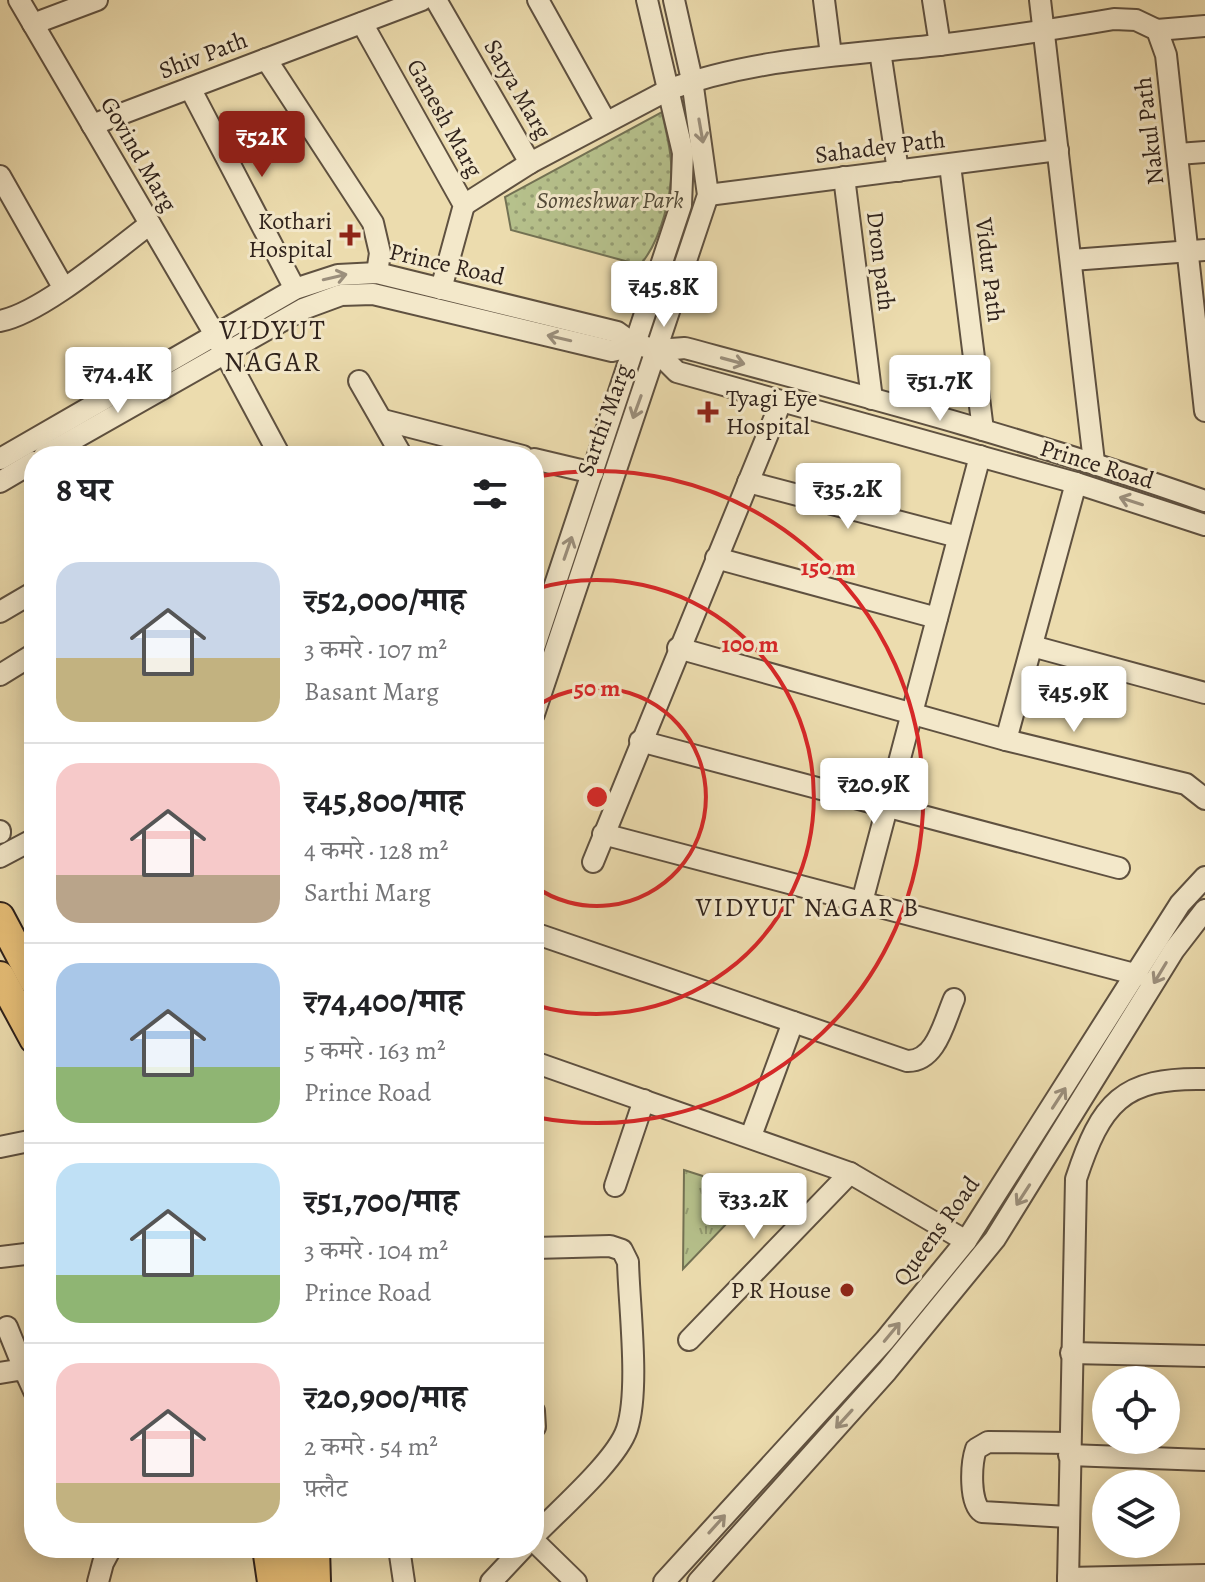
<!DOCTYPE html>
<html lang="hi">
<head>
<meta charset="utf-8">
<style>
	body { margin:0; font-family:Alegreya,"Noto Serif Devanagari",serif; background:#f2f2f2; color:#202124; height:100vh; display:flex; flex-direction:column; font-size:30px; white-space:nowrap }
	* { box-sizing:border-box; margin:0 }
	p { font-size:26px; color:#757577 }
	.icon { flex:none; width:44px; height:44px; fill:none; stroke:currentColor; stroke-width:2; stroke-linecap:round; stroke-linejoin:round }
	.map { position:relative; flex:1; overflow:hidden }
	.panel { position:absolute; left:24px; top:446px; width:520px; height:1112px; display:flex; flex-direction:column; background:#fff; border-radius:32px; box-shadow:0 4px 20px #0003 }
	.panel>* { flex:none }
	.tools { position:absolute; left:1092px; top:1366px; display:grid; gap:16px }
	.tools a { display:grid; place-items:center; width:88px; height:88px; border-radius:50%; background:#fff; box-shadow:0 4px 20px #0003; font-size:40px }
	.price { position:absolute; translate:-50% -68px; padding:0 18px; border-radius:8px; background:#fff; color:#222; font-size:26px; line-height:52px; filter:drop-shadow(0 2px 4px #0008) }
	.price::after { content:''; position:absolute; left:50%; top:48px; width:24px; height:18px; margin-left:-12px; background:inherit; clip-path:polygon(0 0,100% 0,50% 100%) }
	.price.current { background:#8f2418; color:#fff }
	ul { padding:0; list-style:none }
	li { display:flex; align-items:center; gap:24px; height:200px; padding:0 32px }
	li+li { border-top:2px solid #e0e0e0 }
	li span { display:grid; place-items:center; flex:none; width:224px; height:160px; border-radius:24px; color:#555 }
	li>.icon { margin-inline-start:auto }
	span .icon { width:96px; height:96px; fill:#fffc; stroke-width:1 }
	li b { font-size:34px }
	h2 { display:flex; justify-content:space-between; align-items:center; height:96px; padding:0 32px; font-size:34px }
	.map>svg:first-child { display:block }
</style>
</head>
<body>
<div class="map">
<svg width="1205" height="1582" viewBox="0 0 1205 1582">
	<defs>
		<pattern id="grass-tufts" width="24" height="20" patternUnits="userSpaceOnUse" patternTransform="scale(2)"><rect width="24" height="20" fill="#b6c18c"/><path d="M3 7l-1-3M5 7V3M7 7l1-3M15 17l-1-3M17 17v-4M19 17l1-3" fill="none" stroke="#949c72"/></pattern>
		<pattern id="park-dots" width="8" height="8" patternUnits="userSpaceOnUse" patternTransform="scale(2)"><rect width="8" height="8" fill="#b6c18c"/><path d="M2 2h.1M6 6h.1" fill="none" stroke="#949c72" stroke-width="1.8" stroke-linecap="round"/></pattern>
	</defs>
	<rect width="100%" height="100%" fill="#ecdcae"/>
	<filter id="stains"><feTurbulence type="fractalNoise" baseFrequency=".0025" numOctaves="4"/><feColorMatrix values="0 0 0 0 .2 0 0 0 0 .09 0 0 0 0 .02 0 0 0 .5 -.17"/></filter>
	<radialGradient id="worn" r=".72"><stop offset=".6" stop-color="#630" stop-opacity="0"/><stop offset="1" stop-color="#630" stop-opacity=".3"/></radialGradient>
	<polygon fill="url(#grass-tufts)" stroke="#737254" stroke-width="2" points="684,1170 756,1193 683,1269"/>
	<path fill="url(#park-dots)" stroke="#737254" stroke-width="2" d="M662,112C665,128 670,145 671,162C673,193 661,241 640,265L511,230L505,197Z"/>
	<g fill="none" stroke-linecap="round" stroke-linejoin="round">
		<g stroke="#5f5140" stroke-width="24">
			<g id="minor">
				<polyline points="19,0 214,333 280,456"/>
				<polyline points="436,0 530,163"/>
				<polyline points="538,0 606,122"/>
				<polyline points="824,0 831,55"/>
				<polyline points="933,0 940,45"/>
				<polyline points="1040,0 1094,462"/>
				<polyline points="362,23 464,205 441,289"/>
				<polyline points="33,24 97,0"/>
				<polyline points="1157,30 1205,26"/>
				<polyline points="880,51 898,171"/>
				<polyline points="266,59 373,223 380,253 377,273"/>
				<polyline points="190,88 295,289"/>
				<polyline points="92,125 422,0"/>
				<polyline points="1178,154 1205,152"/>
				<polyline points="950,165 983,430"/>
				<polyline points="0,176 63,287"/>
				<polyline points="844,177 872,399"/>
				<polyline points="708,195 1058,150"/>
				<path d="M464,205L530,163L668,90C753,58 849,55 939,45C997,38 1056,29 1114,19L1136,20L1157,30L1166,55L1205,411"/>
				<polyline points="1072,260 1205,250"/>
				<path d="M0,321C42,313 114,251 150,224"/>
				<polyline points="656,351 677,372 1076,483 1205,525"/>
				<polyline points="359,381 402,456"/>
				<polyline points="383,420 523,456"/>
				<polyline points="44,456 303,309 341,295 373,294 612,351 635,346"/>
				<path d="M0,459L295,289L338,275L377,273L617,332C640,350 657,351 685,348C860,395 1035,441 1205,501"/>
				<polyline points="534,459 593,473"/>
				<polyline points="0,482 34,462"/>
				<polyline points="748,482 958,537"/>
				<polyline points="716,558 937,618"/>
				<polyline points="0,612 34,592"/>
				<polyline points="1032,646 1205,693"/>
				<polyline points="534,648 681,205 683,153 647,0"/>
				<polyline points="678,648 1006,740 1186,784 1205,799"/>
				<polyline points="0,675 34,654"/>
				<polyline points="534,714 708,195 692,80 674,0"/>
				<polyline points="1006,740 1076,483"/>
				<polyline points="640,741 1119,868"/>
				<polyline points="0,831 0,833"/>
				<polyline points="603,834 1138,975"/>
				<polyline points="0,857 34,839"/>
				<polyline points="593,862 781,402"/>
				<polyline points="862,902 980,456"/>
				<path d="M534,933L907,1061C936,1062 944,1022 954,999"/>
				<polyline points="534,1062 850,1173 966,1241"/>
				<polyline points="751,1136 793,1022"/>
				<polyline points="0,1147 34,1140"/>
				<polyline points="615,1186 644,1100"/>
				<path d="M534,1248L610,1246L622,1250L628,1262C629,1306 640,1389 627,1429C617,1460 558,1511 534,1536"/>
				<polyline points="0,1257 34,1253"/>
				<polyline points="7,1327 24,1369"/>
				<polyline points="689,1340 850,1173"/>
				<polyline points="1071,1353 1205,1356"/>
				<polyline points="0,1373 24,1369 34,1391"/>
				<polyline points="534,1411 535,1427"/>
				<polyline points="1069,1455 1205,1460"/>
				<path d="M1068,1517L982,1512C969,1503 971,1464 976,1449L988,1442L1069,1443"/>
				<polyline points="534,1541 576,1582"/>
				<polyline points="399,1548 404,1582"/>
				<polyline points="1068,1578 1205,1575"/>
				<polyline points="98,1582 103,1563 111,1548"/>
				<polyline points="491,1582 523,1548"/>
				<polyline points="664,1582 885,1340 966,1241 1180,904 1205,877"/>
				<polyline points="698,1582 887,1371 995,1239 1174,950 1205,910"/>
				<path d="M1068,1582L1076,1179C1101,1103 1122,1077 1205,1079"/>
			</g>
		</g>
		<g stroke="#30231c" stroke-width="32">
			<g id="highway">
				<polyline points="0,917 34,981"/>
				<polyline points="0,976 34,1039"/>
				<polyline points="267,1548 272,1582"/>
				<polyline points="292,1548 295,1582"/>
				<polyline points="315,1548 316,1582"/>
			</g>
		</g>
		<use href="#minor" stroke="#f3e8ca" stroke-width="20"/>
		<use href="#highway" stroke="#e6be77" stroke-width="28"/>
	</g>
	<defs><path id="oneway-shaft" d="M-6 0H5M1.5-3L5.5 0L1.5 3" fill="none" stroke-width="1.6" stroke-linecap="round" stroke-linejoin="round" transform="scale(2)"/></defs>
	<g stroke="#9b8f7c">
		<use href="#oneway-shaft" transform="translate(701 131) rotate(80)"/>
		<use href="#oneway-shaft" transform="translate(335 277) rotate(-13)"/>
		<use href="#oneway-shaft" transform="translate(559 338) rotate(-167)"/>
		<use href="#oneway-shaft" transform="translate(733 361) rotate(15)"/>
		<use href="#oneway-shaft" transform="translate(637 407) rotate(110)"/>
		<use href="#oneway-shaft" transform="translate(1131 501) rotate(-162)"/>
		<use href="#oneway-shaft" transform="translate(568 548) rotate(-71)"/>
		<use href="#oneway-shaft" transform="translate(1160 973) rotate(121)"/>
		<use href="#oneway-shaft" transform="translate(1059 1098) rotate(-57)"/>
		<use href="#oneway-shaft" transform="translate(1023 1195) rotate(123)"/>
		<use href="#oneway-shaft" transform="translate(892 1332) rotate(-50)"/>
		<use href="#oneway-shaft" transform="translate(844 1419) rotate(132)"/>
		<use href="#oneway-shaft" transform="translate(717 1524) rotate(-48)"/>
	</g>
	<g fill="none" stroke="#d62828" stroke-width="4">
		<path d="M534 708A109 109 0 1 1 534 886"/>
		<path d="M535 589A217 217 0 1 1 535 1005"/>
		<path d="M535 477A326 326 0 1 1 535 1117"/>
	</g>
	<g fill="#8f2418" stroke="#f3e8ca" stroke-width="3">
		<path d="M346 223h8v8h8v8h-8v8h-8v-8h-8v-8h8z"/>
		<path d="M704 400h8v8h8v8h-8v8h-8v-8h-8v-8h8z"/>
		<circle cx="847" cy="1290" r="8"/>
	</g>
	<g text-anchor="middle" stroke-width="6" stroke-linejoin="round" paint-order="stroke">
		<g font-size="24" fill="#30231c" stroke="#f3e8ca">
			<text transform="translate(203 55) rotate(-21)" y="8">Shiv Path</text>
			<text transform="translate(518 89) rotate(60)" y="8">Satya Marg</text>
			<text transform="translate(445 118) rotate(61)" y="8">Ganesh Marg</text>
			<text transform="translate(1149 131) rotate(-97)" y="8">Nakul Path</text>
			<text transform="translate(880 147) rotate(-7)" y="8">Sahadev Path</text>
			<text transform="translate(139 154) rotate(60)" y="8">Govind Marg</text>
			<text transform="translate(881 261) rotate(83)" y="8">Dron path</text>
			<text transform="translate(447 264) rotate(13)" y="8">Prince Road</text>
			<text transform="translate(990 270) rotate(83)" y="8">Vidur Path</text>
			<text transform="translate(604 420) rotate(-70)" y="8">Sarthi Marg</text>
			<text transform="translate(1097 464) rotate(17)" y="8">Prince Road</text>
			<text transform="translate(936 1231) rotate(-54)" y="8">Queens Road</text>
		</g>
		<g font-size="24" font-style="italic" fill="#524a38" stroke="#f3e8ca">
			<text x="610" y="208">Someshwar Park</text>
		</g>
		<g font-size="24" fill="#30231c" stroke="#f3e8ca" text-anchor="end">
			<text x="332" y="229">Kothari<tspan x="332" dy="28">Hospital</tspan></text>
			<text x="726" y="406" text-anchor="start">Tyagi Eye<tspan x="726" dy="28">Hospital</tspan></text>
			<text x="831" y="1298">P R House</text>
		</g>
		<g font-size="26" letter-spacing="2" fill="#30231c" stroke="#f3e8ca">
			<text x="808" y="916">VIDYUT NAGAR B</text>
		</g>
		<g font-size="28" letter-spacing="2" fill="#30231c" stroke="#f3e8ca">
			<text x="273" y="339">VIDYUT<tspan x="273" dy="32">NAGAR</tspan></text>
		</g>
	</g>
	<circle cx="597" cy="797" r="12" fill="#d62828" stroke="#f3e8ca" stroke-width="4"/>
	<g font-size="24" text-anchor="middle" font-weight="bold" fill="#d62828" stroke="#f3e8ca" stroke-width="6" stroke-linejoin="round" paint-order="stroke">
		<text x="828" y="575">150 m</text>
		<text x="750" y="652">100 m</text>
		<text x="597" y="696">50 m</text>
	</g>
	<rect width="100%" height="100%" filter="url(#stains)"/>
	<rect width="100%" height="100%" fill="url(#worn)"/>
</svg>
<div class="tools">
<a><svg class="icon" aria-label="locate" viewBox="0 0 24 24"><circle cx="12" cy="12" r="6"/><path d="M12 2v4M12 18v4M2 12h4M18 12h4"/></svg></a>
<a><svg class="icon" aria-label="layers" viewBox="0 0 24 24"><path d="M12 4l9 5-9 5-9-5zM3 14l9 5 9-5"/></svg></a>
</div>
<b class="price current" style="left:262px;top:179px">₹52K</b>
<b class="price" style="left:664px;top:329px">₹45.8K</b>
<b class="price" style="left:118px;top:415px">₹74.4K</b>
<b class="price" style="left:940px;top:423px">₹51.7K</b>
<b class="price" style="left:848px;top:531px">₹35.2K</b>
<b class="price" style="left:1074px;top:734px">₹45.9K</b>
<b class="price" style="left:874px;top:826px">₹20.9K</b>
<b class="price" style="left:754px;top:1241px">₹33.2K</b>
<section class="panel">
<h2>8 घर<svg class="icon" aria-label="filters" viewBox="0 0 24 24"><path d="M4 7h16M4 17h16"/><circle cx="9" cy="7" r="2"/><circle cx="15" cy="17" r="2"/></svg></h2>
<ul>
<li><span style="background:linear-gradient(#c9d6e8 60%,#c2b280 0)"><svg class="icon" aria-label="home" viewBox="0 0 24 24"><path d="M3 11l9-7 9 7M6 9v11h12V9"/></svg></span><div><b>₹52,000/माह</b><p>3 कमरे · 107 m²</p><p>Basant Marg</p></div></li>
<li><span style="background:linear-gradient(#f6c9c9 70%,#b9a48a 0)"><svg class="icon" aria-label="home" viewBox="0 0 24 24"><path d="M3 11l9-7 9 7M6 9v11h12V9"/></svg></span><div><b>₹45,800/माह</b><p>4 कमरे · 128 m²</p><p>Sarthi Marg</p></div></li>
<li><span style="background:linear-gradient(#a9c7e8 65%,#8fb573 0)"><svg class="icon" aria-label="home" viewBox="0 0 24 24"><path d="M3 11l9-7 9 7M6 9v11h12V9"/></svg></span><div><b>₹74,400/माह</b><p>5 कमरे · 163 m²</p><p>Prince Road</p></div></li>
<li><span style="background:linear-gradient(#bfe0f5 70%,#8fb573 0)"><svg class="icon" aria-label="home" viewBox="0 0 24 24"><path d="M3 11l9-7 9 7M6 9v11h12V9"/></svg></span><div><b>₹51,700/माह</b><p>3 कमरे · 104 m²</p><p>Prince Road</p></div></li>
<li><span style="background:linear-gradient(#f6c9c9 75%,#c2b280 0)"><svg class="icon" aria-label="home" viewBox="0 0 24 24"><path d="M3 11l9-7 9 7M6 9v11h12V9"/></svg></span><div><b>₹20,900/माह</b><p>2 कमरे · 54 m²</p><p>फ़्लैट</p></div></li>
</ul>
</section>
</div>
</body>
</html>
